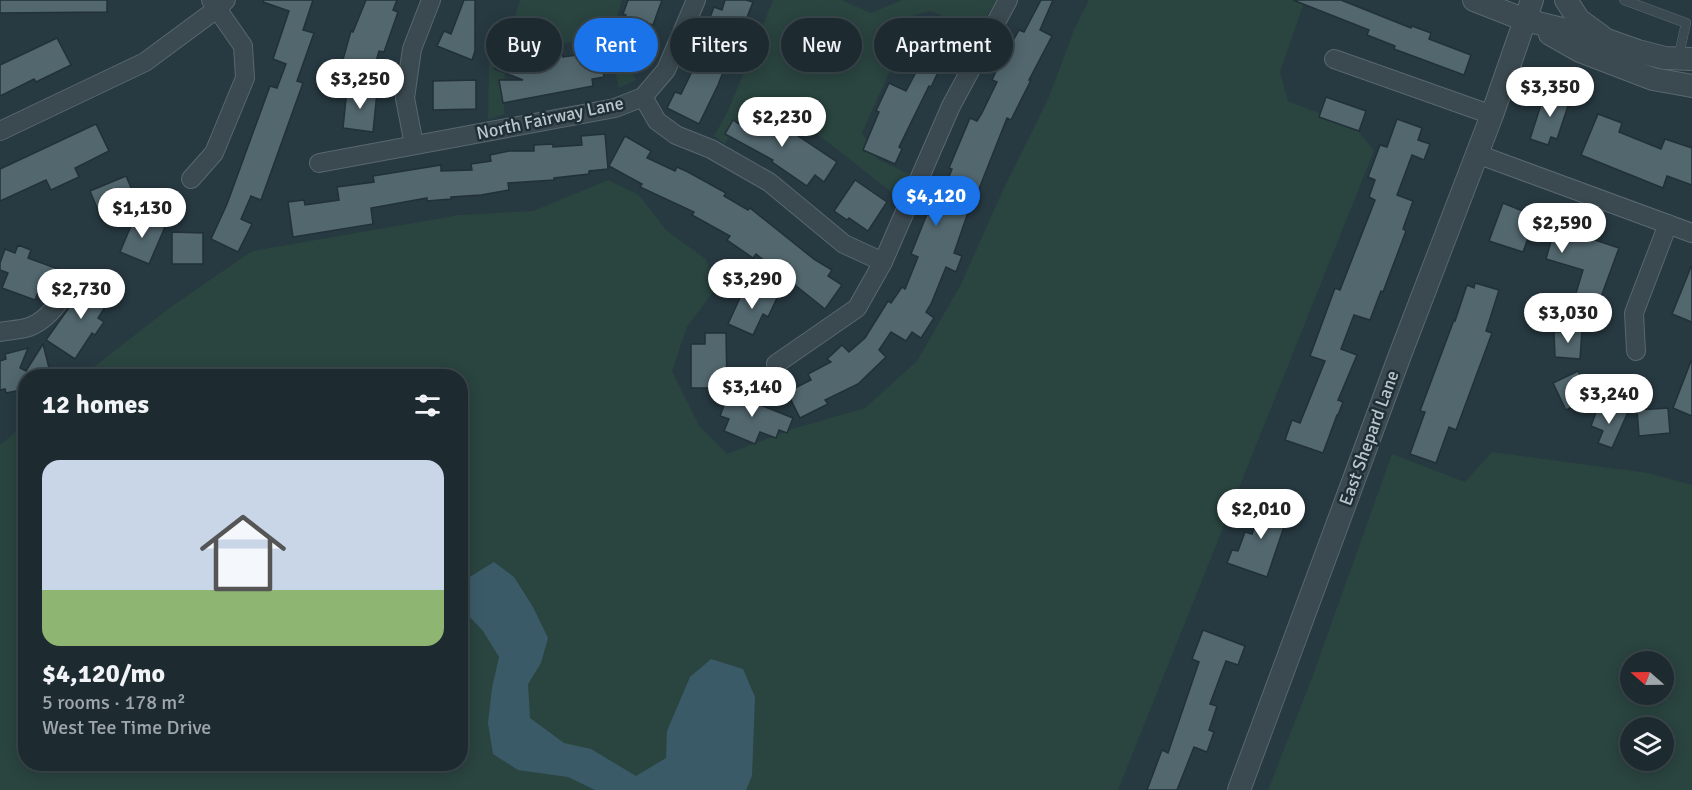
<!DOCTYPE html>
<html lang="en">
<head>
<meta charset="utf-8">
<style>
	body { margin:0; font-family:Signika,sans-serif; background:#253339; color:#f1f3f6; height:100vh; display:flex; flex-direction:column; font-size:22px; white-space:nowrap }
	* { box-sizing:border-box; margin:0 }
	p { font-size:20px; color:#a0a7ab }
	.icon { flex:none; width:33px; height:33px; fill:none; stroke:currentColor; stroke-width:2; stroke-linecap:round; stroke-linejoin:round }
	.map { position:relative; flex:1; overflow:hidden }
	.drawer { position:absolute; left:18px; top:369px; width:450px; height:402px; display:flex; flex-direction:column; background:#1d2b31; border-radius:24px; box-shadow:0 3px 15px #0003,0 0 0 2px #3b474d }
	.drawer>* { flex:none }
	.guide { position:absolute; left:486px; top:18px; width:570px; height:54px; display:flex; gap:12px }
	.needle { width:39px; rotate:290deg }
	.controls { position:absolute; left:1620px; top:651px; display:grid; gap:12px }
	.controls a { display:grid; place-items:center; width:54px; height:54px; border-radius:50%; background:#1d2b31; box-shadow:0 3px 15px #0003,0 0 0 2px #3b474d; font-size:30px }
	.price { position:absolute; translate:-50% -51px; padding:0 14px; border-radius:21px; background:#fff; color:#222; font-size:20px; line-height:39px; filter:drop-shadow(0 2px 3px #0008) }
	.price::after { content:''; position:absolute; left:50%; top:36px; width:18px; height:14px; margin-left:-9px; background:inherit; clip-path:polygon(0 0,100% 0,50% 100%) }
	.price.on { background:#1a73e8; color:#fff }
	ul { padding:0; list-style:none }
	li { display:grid; align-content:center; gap:12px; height:318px; padding:0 24px }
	li span { display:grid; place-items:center; height:186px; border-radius:18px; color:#555 }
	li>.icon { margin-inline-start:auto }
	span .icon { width:108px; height:108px; fill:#fffc; stroke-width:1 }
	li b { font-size:26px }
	h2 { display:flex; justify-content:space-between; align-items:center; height:72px; padding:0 24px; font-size:26px }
	.tag { padding:0 21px; border-radius:27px; background:#1d2b31; box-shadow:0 3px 15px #0003,0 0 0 2px #3b474d; font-size:21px; line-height:54px }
	.tag.on { background:#1a73e8; color:#fff }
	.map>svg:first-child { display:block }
</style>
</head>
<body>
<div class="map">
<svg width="1692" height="790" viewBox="0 0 1692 790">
	<rect width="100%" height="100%" fill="#273941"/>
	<g fill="#2a443f" fill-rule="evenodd">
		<polygon points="520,0 622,0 613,31 636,80 619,88 612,61 597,41 527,45 505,61 504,114 488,120 489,62 515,16"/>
		<polygon points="773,0 842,0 871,13 902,0 997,0 977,31 931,11 915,15 862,133 878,159 911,175 900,199 793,115 753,98 725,144 714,136 728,111"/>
		<polygon points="1089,0 1305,0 1280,72 1288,101 1355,127 1374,151 1118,790 0,790 0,445 25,424 26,764 460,764 460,376 82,376 172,306 252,251 459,215 533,211 608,180 639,195 667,231 706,259 716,288 687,327 672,371 700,427 727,454 792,429 865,408 917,361 961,284 1003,190 1048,99 1074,30"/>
		<path d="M1492,452L1648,473L1692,485V790H1268L1310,683L1392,454L1465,482ZM1630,662H1664V694H1630ZM1630,728H1664V760H1630Z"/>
	</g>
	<polygon fill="#3b5a68" points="494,562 514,577 533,607 548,638 541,663 528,684 530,718 564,743 591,749 636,776 666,758 667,731 690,677 711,659 743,669 755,697 752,776 746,790 595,790 568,777 518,770 493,754 488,723 492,688 499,657 483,631 464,611 468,578"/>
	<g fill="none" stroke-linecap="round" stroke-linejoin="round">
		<polyline stroke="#3b5a68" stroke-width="4.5" points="460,611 464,611"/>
	</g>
	<g fill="#52676e" stroke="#223138" stroke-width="1.5">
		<polygon points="0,0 107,0 107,12 0,13"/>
		<polygon points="264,0 313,0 303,30 314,33 297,81 303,83 261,200 251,196 241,219 252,224 238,252 211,239 227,204 270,86 277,88 286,64 273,59 289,11 263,2"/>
		<polygon points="366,0 397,0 393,10 398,12 384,52 379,51 373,72 342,63 351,31 353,32"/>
		<polygon points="464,0 475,0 475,51 472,60 437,46 444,31 451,34"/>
		<polygon points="628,0 662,0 653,25 650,24 636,58 612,49 626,15 623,14"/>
		<polygon points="725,0 746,0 753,2 740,35 738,34 718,85 699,124 667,108 675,92 681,94 700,55 696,54 714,7 722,10"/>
		<polygon points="1041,0 1053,0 1040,30 1052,36 1029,80 1031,80 1011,120 1007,118 975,199 973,198 954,253 962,256 956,272 946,267 931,304 926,312 934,318 921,338 912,332 906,341 891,332 879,350 886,357 858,384 825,400 828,404 800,418 787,392 811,380 808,374 831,362 827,359 842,345 849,352 865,338 888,301 891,303 902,287 905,289 918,257 911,254 927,214 937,218 947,188 945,187 952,169 949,168 970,118 977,121 982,113 997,82 992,80 999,65 1019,30 1024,32"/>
		<polygon points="1293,0 1341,0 1411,28 1412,26 1431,33 1429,39 1471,55 1464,75 1394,49 1395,46 1367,35 1369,30"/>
		<polygon points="923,23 950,37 938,62 942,64 931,87 929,86 899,147 902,149 895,164 863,150 879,112 876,111 889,83 906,91 917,70 903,63"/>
		<polygon points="57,38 71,65 36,82 34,79 0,96 0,65"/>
		<polygon points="600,52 604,77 592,79 593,86 503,103 499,80 523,80 495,69 533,61 532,58 562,53 563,57"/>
		<polygon points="476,80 476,109 433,110 433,81"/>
		<polygon points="347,89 377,92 373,132 343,128"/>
		<polygon points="1546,89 1565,95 1562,104 1568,106 1557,139 1551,137 1548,145 1530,139"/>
		<polygon points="1326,97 1366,111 1359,131 1319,117"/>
		<polygon points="747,110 790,134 792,132 837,162 824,182 815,175 807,186 772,162 773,160 725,134 733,120 739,124"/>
		<polygon points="1598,114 1622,123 1619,132 1661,149 1665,139 1692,148 1692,185 1667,176 1663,188 1581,155"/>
		<polygon points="1397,119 1422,128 1418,140 1430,144 1424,160 1412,155 1397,195 1413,201 1403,229 1406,231 1383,292 1381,291 1370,320 1354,315 1341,349 1357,355 1338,400 1343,402 1338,415 1337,415 1323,453 1285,440 1292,420 1300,423 1325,361 1310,356 1335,288 1340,290 1375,200 1369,197 1375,180 1368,177 1380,145 1387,147"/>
		<polygon points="96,124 109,151 75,168 79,177 51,190 46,180 0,201 0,169"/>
		<polygon points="605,134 608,169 589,171 589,174 554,178 554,180 508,183 509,190 481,195 451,197 451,199 427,201 427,198 371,208 373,224 293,237 288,202 304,200 305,205 339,200 337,187 374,182 373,176 441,165 441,171 472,170 471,164 491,161 490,155 509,151 534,151 534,145 553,144 553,147 582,145 581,136"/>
		<polygon points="625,136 651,151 647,158 675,171 677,167 688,172 726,193 724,196 748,210 750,208 815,260 832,270 828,276 842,285 825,309 756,254 753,258 727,240 730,236 692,215 694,212 640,187 642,184 609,166"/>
		<polygon points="126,176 138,204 102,220 90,191"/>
		<polygon points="855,180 887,202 868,231 849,218 847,220 834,211"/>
		<polygon points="1503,203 1537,217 1536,219 1572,230 1571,232 1619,248 1591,324 1574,317 1580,295 1576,293 1583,270 1546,259 1552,238 1531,230 1523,252 1489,241"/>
		<polygon points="139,207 144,218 165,227 149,264 120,252"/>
		<polygon points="172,232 203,233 203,264 172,264"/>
		<polygon points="18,245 31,250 28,258 58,269 50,289 41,285 35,300 2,288 8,273 0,270 0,263 5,249 15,253"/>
		<polygon points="1691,267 1692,267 1692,322 1672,314"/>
		<polygon points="85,280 98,289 101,284 114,293 98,318 104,322 95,335 92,333 75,359 46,340 75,299"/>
		<polygon points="1475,283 1499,290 1486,331 1492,333 1456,430 1449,427 1436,463 1410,454 1425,412 1420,411 1454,320 1455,321 1467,285 1474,288"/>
		<polygon points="745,287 758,294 760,290 777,298 768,317 763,314 753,335 728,324"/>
		<polygon points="1582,330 1580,359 1555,357 1554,332"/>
		<polygon points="705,333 726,333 727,388 691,388 691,344 705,344"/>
		<polygon points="43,344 51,376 26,376 26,389 6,393 5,389 0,390 0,361 6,359 5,354 28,348 20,368 26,371"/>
		<polygon points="1691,361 1692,361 1692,416 1673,408"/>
		<polygon points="1578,371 1591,398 1566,410 1553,383"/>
		<polygon points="730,390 756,400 755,403 793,418 787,433 779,430 776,438 760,432 755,444 724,431 729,419 720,416"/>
		<polygon points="1612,406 1628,412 1612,448 1598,443 1603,431 1591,426 1598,407 1610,412"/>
		<polygon points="1668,408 1670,433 1639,436 1637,410"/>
		<polygon points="1265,496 1284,503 1281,513 1288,515 1267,577 1227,563 1232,550 1238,551 1245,532 1252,534"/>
		<polygon points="1203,630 1245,646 1238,665 1226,661 1210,704 1217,706 1209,730 1214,732 1207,752 1194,747 1177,790 1147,790 1162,750 1168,753 1199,662 1192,659"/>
	</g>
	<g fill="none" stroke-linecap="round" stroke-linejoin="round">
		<g stroke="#59686e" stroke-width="10">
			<polyline id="service" points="1624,0 1686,23 1678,59"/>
		</g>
		<g stroke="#59686e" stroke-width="20">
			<g id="minor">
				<polyline points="1334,59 1492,115"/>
				<polyline points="643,97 657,121 676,135 711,149 769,182 844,244 883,262"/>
				<polyline points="0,131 145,62 218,8 226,0"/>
				<polyline points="414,145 405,98 412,49 431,0"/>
				<polyline points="1477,154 1692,233"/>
				<polyline points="319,163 615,108 643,97 666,70 696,0"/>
				<polyline points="191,179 214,153 245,78 243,46 211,0"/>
				<path d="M0,332C9,330 20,330 29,327C49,320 64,297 74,279"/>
				<polyline points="1636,351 1634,313 1668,224"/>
				<polyline points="776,364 857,308 883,262 951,106 1008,0"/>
			</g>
		</g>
		<g stroke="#59686e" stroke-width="24">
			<g id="tertiary">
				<polyline points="1474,0 1525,20 1607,40 1638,51 1665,58 1692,59"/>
				<polyline points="1566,0 1579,20 1601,36"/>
				<polyline points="1550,34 1580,51 1653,79 1692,86"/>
				<polyline points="1239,790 1400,355 1492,115 1532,0"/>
			</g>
		</g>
		<use href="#service" stroke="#3b4a51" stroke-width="9"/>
		<use href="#minor" stroke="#3b4a51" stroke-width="18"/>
		<use href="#tertiary" stroke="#3b4a51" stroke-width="22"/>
	</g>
	<g text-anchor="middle" stroke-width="5" stroke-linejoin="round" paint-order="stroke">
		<g font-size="18" fill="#b8c5cb" stroke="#202f36">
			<text transform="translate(550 118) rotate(-12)" y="6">North Fairway Lane</text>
			<text transform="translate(1369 438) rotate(-70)" y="6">East Shepard Lane</text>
		</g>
	</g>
</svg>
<div class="controls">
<a><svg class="needle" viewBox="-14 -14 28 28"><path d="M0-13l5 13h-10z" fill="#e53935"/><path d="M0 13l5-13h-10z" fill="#a0a7ab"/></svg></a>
<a><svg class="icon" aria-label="layers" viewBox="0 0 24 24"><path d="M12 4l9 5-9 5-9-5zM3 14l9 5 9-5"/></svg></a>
</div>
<b class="price" style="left:360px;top:110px">$3,250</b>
<b class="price" style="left:1550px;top:118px">$3,350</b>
<b class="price" style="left:782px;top:148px">$2,230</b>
<b class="price on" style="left:936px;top:227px">$4,120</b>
<b class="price" style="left:142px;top:239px">$1,130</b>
<b class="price" style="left:1562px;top:254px">$2,590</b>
<b class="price" style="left:752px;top:310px">$3,290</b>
<b class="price" style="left:81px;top:320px">$2,730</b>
<b class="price" style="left:1568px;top:344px">$3,030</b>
<b class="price" style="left:752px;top:418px">$3,140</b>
<b class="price" style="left:1609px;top:425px">$3,240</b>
<b class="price" style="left:1261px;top:540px">$2,010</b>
<div class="guide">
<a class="tag">Buy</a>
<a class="tag on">Rent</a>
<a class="tag">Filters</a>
<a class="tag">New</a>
<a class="tag">Apartment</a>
</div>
<section class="drawer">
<h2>12 homes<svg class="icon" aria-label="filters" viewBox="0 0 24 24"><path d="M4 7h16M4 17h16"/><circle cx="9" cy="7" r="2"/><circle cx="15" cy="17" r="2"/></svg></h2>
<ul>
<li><span style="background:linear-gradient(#c9d6e8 70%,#8fb573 0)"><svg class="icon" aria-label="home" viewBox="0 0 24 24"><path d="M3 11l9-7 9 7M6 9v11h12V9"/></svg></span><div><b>$4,120/mo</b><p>5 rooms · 178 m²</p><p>West Tee Time Drive</p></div></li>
</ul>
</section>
</div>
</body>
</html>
